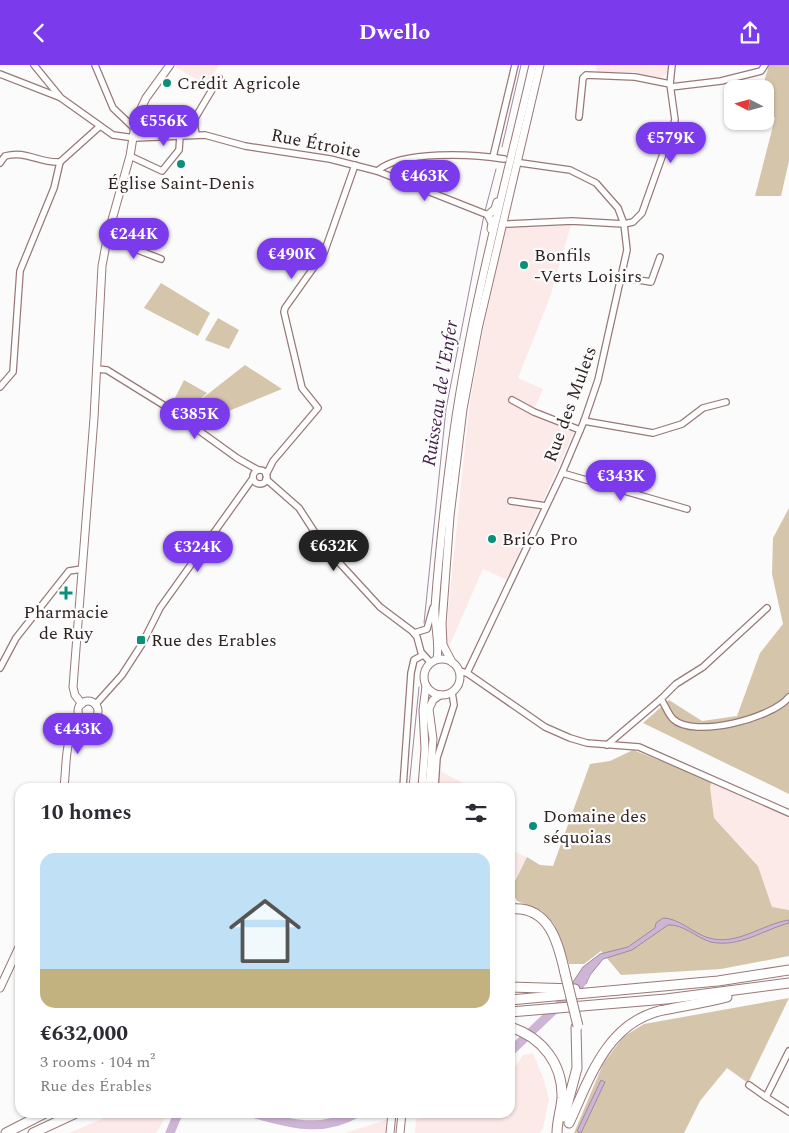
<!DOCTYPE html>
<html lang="en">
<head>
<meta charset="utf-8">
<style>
	body { margin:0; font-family:Spectral,serif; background:#f7f7f7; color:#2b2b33; height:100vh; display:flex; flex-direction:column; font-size:19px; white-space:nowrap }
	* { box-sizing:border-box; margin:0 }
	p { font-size:16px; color:#7c7c81 }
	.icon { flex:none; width:28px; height:28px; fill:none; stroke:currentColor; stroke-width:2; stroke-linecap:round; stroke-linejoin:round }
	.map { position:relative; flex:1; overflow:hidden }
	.panel { position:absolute; left:15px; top:718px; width:500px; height:335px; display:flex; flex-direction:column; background:#fff; border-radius:15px; box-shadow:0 1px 4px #0004 }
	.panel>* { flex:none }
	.needle { width:32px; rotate:276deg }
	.controls { position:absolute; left:724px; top:15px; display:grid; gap:10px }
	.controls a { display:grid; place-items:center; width:50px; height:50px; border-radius:10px; background:#fff; box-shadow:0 1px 4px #0004; font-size:25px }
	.price { position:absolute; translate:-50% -42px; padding:0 11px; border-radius:18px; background:#7c3aed; color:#fff; font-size:16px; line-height:32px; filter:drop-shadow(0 1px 2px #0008) }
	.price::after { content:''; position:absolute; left:50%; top:30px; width:15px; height:11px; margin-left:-8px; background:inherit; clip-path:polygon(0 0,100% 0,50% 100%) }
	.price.active { background:#222; color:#fff }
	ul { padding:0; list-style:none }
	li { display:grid; align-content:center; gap:10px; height:265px; padding:0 25px }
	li+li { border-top:1px solid #e1e1e2 }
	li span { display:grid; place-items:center; height:155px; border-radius:15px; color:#555 }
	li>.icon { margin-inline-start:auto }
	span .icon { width:90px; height:90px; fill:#fffc; stroke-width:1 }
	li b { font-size:21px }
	h2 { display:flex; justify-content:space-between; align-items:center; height:60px; padding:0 25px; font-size:21px }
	header { display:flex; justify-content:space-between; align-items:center; height:65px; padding:0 25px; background:#7c3aed; color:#fff; font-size:22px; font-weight:700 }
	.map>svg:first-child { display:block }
</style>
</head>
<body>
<header><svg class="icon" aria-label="back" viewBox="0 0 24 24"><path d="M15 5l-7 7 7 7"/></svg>Dwello<svg class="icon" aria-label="share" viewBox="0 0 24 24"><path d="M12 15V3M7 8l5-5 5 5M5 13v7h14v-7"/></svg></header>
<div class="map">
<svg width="789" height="1068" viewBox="0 0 789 1068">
	<rect width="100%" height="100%" fill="#fbfbfb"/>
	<g fill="#fceae9">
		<polygon points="177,0 219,0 207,20 175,2"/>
		<polygon points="596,0 669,0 668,8 661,13 633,7 597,8"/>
		<polygon points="571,160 550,232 518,313 543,324 532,349 574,367 507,515 483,504 448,584 445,576 469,343 483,265 506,163"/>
		<polygon points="434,703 471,722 432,722"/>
		<polygon points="712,716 789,753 789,845 772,842 758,800 714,753 710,722"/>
		<polygon points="510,785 527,792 510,825"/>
		<polygon points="533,988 544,1015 549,1035 543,1063 540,1068 415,1068 416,1054 450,1048 510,1048 510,1009 523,990"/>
		<polygon points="116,1048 168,1048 156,1068 69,1068"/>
		<polygon points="386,1055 386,1068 345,1068"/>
	</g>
	<g fill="#d5c6ab">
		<polygon points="769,0 789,0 789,96 781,131 755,131 775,53 765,39 765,24 762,24"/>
		<polygon points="161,218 210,248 198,271 144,243"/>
		<polygon points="218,253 239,265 229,284 205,275"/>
		<polygon points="245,300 282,324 202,357 187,345 184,348 173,341 173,337 184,315 207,328 195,339"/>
		<polygon points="789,443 789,729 643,658 669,635 702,656 737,651 760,588 783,559 772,509 773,473"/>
		<polygon points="633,685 712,716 710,722 714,753 758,801 772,842 789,845 789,891 721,904 621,910 601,886 584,899 569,899 554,859 542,846 517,836 511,824 527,792 540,800 553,801 590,699 610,696"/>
		<polygon points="789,933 748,1018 727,1003 700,1036 684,1068 574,1068 603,999 623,972 644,959"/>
	</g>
	<g fill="#cfb5d5" stroke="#9f89a0">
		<path d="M663,853C679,853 694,869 709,873C738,881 762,859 789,855V858C763,865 739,883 711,877C696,873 684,859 668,860L632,885L603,894L590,910L586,919L571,920L583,902L600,889L628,882L655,863L656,858Z"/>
		<polygon points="601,1015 605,1017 581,1068 577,1066"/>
	</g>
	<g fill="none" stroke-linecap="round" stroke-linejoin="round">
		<g stroke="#9f89a0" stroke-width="1">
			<polyline points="502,82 521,0"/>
			<polyline points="485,146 496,104"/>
			<polyline points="424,558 446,344 484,150"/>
			<polyline points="409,722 419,622"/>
		</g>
		<g stroke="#cfb5d5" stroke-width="9">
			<polyline points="510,987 580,920 585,910"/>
			<path d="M252,1048C290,1059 322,1068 357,1048"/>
			<polyline points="170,1068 177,1051 182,1048"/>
		</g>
		<g stroke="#997978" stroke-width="8">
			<g id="minor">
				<polyline points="34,0 61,33 113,70 135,73 205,70 245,81 330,94 377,106 488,150"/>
				<polyline points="95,0 113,43 134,63"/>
				<polyline points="0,9 59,32"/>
				<polyline points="671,22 721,16 761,6 765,0"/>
				<polyline points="579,52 583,13 586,10 635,12 670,19"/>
				<polyline points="196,70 194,55 219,13"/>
				<polyline points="130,91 162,106 179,85 180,71"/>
				<polyline points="493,92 515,0"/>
				<path d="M0,98L5,91C27,85 37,98 60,97"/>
				<path d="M377,106C402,85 473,89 504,94"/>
				<polyline points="508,159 572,156 624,159 633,157 642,148 675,55 670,19 672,0"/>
				<polyline points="107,173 161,194"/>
				<polyline points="621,212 651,217 660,192"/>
				<polyline points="97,304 107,305 165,341 237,393 258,405"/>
				<polyline points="0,322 13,307 20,206 54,123 60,97 99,62"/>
				<polyline points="512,335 534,347 580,365"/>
				<polyline points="584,356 653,368 682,359 703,343 726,337"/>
				<circle cx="260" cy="412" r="7"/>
				<polyline points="562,408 687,444"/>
				<polyline points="266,410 273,396 318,343 302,323 284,247 285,243 324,188 355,100"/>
				<polyline points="266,414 299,443 323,480 380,542 412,566 417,572 421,587 431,598"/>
				<polyline points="511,436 546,441"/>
				<polyline points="414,568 427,564 433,543"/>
				<polyline points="0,603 16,573 69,506 82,504"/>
				<polyline points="459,606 467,608 545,662 570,673 587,678 639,682 789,748"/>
				<polyline points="467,608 562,408 584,356 598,315 627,185 624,159 618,143 596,118 570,105 521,98"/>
				<polyline points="661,634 676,619 703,602 767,543"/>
				<polyline points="95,640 122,610 142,579 160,543 253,413"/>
				<path d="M607,680L661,634C665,640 668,649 673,654C694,674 773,653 789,632"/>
				<polyline points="403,722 411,608 414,595 423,590"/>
				<polyline points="435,722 437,693 454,640 452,627"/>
				<polyline points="789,986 766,1032 789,1047"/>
				<polyline points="749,1020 766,1032"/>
			</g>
		</g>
		<g stroke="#997978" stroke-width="9">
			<g id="major">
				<polyline points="491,164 492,158 488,150 495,144 497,137"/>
				<path d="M437,594C440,579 434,559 435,542C439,488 445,434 452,380C469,251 504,126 533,0"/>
				<circle cx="442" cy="612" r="18"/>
				<polyline points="452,597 443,580 442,559 450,451 463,344 478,264 540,0"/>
				<circle cx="88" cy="646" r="10"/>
				<polyline points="82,639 75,630 73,622 94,353 102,201 108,169 130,91 136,54 146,33 170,0"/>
				<path d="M64,722C67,697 64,674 80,653"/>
				<polyline points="422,722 425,684 423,645 426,621"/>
				<polyline points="429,722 433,674 429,644 433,635 440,630"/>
				<polyline points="0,923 20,880"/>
				<polyline points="390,1068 392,1048"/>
				<polyline points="400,1068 402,1048"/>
			</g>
		</g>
		<g stroke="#997978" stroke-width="11">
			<g id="highway">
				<path d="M510,844C549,840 558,877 565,908"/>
				<polyline points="510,922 575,924"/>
				<polyline points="510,935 718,916 789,905"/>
				<polyline points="510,947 666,934 789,918"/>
				<path d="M510,962C542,972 563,999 562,1033C561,1045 557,1056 557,1068"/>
				<polyline points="564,1052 577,1003 576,962"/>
				<path d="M569,1058C590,1013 606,960 659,946C682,941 705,938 727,932"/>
				<polyline points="6,1068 45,1048"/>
				<polyline points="33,1068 76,1048"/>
			</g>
		</g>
		<use href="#minor" stroke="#fff" stroke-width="5.5"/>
		<use href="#major" stroke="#fff" stroke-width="7"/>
		<use href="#highway" stroke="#fff" stroke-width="9"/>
		<g stroke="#997978" stroke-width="11" stroke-linecap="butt">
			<polyline id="highway-bridge" points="565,908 578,961"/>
		</g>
		<use href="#highway-bridge" stroke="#fff" stroke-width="9"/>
	</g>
	<g fill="#099078" stroke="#fbfbfb" stroke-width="2">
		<circle cx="167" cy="18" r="5"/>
		<circle cx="181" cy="99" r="5"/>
		<circle cx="524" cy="200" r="5"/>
		<circle cx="492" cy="474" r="5"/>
		<path d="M63.5 520.5h5v5h5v5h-5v5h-5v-5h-5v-5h5z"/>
		<rect x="136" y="570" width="10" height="10" rx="2.5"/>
		<circle cx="533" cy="761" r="5"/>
	</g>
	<g text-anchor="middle" stroke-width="4.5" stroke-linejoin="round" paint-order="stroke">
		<g font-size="18" fill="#302323" stroke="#fbfbfb" text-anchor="start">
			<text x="177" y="24">Crédit Agricole</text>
			<text x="181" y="124" text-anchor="middle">Église Saint-Denis</text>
			<text x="534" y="196">Bonfils<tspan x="534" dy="21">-Verts Loisirs</tspan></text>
			<text x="502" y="480">Brico Pro</text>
			<text x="66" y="553" text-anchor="middle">Pharmacie<tspan x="66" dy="21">de Ruy</tspan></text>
			<text x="151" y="581">Rue des Erables</text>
			<text x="543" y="757">Domaine des<tspan x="543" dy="21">séquoias</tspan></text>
		</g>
		<g font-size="18" fill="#302323" stroke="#fbfbfb">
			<text transform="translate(316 78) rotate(11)" y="6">Rue Étroite</text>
			<text transform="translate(570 339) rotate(-70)" y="6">Rue des Mulets</text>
		</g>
		<g font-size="19" font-style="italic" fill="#43214b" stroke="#fbfbfb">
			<text transform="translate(439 328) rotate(-81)" y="7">Ruisseau de l'Enfer</text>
		</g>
	</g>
</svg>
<div class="controls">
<a><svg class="needle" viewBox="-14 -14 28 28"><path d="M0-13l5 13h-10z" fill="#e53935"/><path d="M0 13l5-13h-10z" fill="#7c7c81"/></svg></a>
</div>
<b class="price" style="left:164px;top:82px">€556K</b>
<b class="price" style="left:671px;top:99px">€579K</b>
<b class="price" style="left:425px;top:137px">€463K</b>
<b class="price" style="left:134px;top:195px">€244K</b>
<b class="price" style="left:292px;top:215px">€490K</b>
<b class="price" style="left:195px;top:375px">€385K</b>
<b class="price" style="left:621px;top:437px">€343K</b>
<b class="price active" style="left:334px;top:507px">€632K</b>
<b class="price" style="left:198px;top:508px">€324K</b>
<b class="price" style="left:78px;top:690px">€443K</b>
<section class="panel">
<h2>10 homes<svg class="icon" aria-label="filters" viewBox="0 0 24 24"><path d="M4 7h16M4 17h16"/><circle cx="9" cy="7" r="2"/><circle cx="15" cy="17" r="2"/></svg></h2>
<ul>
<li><span style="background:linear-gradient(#bfe0f5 75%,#c2b280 0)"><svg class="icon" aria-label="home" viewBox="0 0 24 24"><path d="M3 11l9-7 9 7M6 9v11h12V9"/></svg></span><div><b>€632,000</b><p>3 rooms · 104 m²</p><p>Rue des Érables</p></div></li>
</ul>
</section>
</div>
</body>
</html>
